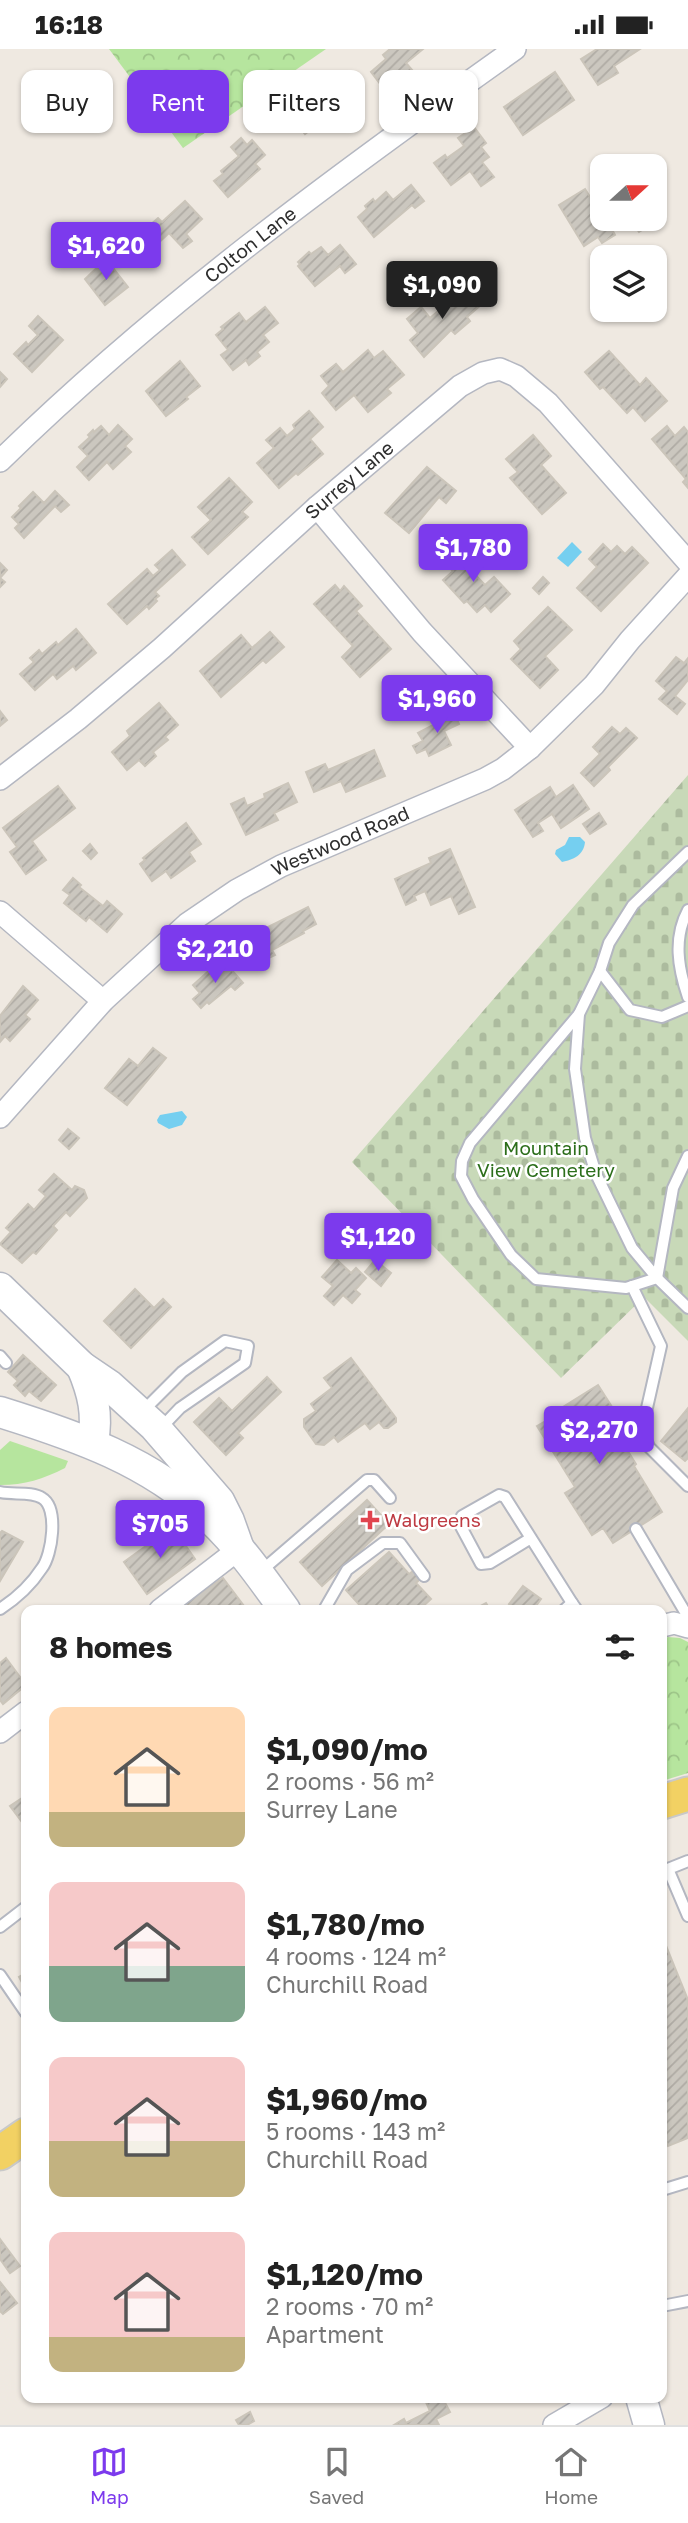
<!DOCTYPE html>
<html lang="en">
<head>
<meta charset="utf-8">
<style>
	body { margin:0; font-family:"Golos Text",sans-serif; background:#f6f6f6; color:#222; height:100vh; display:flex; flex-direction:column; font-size:26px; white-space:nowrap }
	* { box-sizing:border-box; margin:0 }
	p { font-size:23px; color:#767676 }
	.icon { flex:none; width:38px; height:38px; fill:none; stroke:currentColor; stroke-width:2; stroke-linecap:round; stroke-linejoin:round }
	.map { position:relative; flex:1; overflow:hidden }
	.sheet { position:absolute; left:21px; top:1556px; width:646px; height:798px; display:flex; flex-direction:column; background:#fff; border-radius:14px; box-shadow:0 2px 5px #0004 }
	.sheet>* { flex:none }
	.hud { position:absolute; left:21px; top:21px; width:648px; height:63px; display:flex; gap:14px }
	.needle { width:46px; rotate:69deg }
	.controls { position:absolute; left:590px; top:105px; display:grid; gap:14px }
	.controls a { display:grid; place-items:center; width:77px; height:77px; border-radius:14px; background:#fff; box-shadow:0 2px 5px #0004; font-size:35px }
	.price { position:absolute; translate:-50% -60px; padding:0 16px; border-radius:7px; background:#7c3aed; color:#fff; font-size:23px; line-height:46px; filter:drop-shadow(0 2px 4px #0008) }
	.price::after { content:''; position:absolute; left:50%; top:42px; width:21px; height:16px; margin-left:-10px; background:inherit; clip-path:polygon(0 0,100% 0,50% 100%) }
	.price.current { background:#222; color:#fff }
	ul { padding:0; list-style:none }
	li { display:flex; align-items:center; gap:21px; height:175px; padding:0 28px }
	li span { display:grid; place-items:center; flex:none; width:196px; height:140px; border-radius:14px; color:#555 }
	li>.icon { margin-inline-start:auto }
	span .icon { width:84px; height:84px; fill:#fffc; stroke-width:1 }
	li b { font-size:30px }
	h2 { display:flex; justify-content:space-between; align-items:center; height:84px; padding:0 28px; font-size:30px }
	.chip { padding:0 24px; border-radius:14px; background:#fff; box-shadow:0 2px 5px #0004; font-size:24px; line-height:63px }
	.chip.current { background:#7c3aed; color:#fff }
	.status { display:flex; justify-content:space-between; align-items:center; height:49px; padding:0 35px; background:#fff; direction:ltr }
	.status svg { height:19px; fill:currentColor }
	.tab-bar { display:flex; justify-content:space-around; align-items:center; height:98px; border-top:2px solid #e0e0e0; background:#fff; font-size:19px; color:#767676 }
	.tab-bar a { display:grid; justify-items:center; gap:4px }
	.tab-bar .current { color:#7c3aed }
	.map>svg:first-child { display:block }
</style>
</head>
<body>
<div class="status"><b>16:18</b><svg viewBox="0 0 49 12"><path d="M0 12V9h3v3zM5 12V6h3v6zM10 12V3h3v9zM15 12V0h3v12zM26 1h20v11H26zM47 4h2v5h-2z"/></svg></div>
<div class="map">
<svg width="688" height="2376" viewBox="0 0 688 2376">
	<defs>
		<pattern id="cemetery-stones" width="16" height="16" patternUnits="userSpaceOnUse" patternTransform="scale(1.75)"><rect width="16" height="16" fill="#c8d9b8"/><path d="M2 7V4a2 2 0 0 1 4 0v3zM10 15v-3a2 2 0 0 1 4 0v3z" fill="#acbb9e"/></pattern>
		<pattern id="park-crowns" width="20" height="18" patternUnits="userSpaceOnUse" patternTransform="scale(1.75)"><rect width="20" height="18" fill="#b6e59e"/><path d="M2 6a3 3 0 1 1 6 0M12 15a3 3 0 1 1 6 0" fill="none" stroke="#9dc588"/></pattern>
		<pattern id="building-hatch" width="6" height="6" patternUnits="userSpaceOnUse" patternTransform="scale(1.75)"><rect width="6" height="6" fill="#cbc7bf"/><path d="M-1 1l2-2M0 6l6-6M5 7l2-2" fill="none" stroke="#afaba4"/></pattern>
	</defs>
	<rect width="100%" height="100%" fill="#efe9e1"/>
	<path fill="#b6e59e" d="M10,1392L68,1412L65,1419C43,1430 25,1436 0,1436V1401Z"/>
	<polygon fill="url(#cemetery-stones)" points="688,726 688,1292 644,1248 561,1329 352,1113"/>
	<g fill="url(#park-crowns)">
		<polygon points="109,0 326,0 183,99"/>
		<polygon points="668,1588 680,1589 688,1593 688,1724 662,1732 662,1591"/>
	</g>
	<g fill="#75cff0">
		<polygon points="572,493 582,503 568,518 557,509"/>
		<path d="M569,788H580L585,793C584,806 573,811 562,813L555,805L556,801L565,796Z"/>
		<polygon points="182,1062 187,1068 182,1076 169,1080 158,1074 157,1071 160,1066"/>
	</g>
	<g fill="url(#building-hatch)" stroke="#cbc5ba" stroke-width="2">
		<polygon points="390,0 423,0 406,14 412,21 394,36 392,34 384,40 371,23 386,10 383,6"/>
		<polygon points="597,0 640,0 614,17 618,24 598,36 581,10"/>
		<polygon points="555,23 574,51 523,86 504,58"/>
		<polygon points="317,28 319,31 322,29 327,35 330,33 342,49 332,57 322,45 324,43 322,40 315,45 337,73 326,81 320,73 305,85 287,63 312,44 306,37"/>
		<polygon points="474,78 486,94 481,98 489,108 482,113 494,128 481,137 470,122 451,136 434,114 445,106 447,109 464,97 458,89"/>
		<polygon points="241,89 247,96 252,91 265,106 255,115 260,120 228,148 214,132 223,125 221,122 239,107 231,98"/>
		<polygon points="411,136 424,152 415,159 412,156 374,188 358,168 367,160 365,157 373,150 375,153 386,143 393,151"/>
		<polygon points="585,140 599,162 602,159 602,170 621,170 610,177 615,186 602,194 598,188 584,197 559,156"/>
		<polygon points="185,152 202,170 186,185 192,192 183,199 169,184 155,197 142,183 158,169 162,173"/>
		<polygon points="654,165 658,171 639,183 630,170 654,170"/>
		<polygon points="340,196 356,215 345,224 340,217 315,237 298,217 300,215 298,213 309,203 311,205 321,198 328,206"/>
		<polygon points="106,210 128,238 105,256 85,230"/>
		<polygon points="466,238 481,256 467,268 470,272 455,285 451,281 424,308 410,291 418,284 407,270 421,258 430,269"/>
		<polygon points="265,258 278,274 263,286 269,293 257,303 260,307 249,316 246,311 233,321 221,306 228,301 216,286 223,280 221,278 239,264 246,273"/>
		<polygon points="38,267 63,291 32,323 14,305 26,293 28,296 38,286 29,277"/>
		<polygon points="368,301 374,309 383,302 404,326 387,340 391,344 368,363 354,346 336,361 322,344 329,337 321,327 336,315 343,323"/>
		<polygon points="609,302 640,336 646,329 667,352 645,372 633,358 627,364 603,338 600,340 585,323"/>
		<polygon points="180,312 200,337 186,348 188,350 166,367 146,342"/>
		<polygon points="0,323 7,330 0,338"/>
		<polygon points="309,362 323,378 310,390 323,405 298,426 296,424 279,439 257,414 274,399 266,391 280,379 287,387 295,380 293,376"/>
		<polygon points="118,376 132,390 125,397 131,403 113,420 107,413 89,431 77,418 88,407 79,398 90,388 88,386 93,381 94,383 101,377 109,386"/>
		<polygon points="667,377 675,387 684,378 688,383 688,439 683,433 686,430 652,390"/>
		<polygon points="533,386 551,407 541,416 566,444 542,465 510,429 518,423 506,410"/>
		<polygon points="427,418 456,442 446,454 439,448 409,484 385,464"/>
		<polygon points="229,429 252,453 242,463 248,468 208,505 192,488 211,471 198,458"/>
		<polygon points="55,442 69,456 61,463 55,457 24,489 15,479 19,475 12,468 21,459 19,457 33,443 44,454"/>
		<polygon points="603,495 611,503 617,497 625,505 632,498 648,514 601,562 577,539 597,518 589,510"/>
		<polygon points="462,496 470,504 462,512 485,536 494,528 510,545 491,563 485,556 477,563 467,552 464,554 443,531 453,522 443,513"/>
		<polygon points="172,501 185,516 155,543 159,547 155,550 157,552 149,560 147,557 127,575 108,555 147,520 153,527 160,521 155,516"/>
		<polygon points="0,514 7,521 0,529 5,533 0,538"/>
		<polygon points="543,528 549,534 539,545 533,539"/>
		<polygon points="335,536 340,542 344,537 362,557 356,562 391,600 360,628 342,608 353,597 314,555"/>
		<polygon points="548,558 572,581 545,607 558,621 540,639 511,610 521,600 514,592"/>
		<polygon points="76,580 96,604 76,621 73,617 57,630 53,625 35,641 20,625 34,613 30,609 39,601 42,605 56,593 58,596"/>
		<polygon points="270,583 284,598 266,614 263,611 221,648 200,622 241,586 252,599"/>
		<polygon points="676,608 684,614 688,609 688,631 675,647 685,655 677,665 659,650 667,642 656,632"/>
		<polygon points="159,654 178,676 165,688 168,691 153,703 156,707 145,717 139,711 127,721 112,703 130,687 127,682"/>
		<polygon points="452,660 459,675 444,682 451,696 429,707 426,700 417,704 413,697 423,692 418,684 443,671 440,666"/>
		<polygon points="0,662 7,671 0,677"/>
		<polygon points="612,678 620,685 626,679 637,689 608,718 610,721 594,737 581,724 600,705 593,698"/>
		<polygon points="374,701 385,727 346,743 341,732 314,743 306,723 325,715 328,721"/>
		<polygon points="288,734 297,753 274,764 278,771 246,786 231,755 244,749 247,757 265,749 264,745"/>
		<polygon points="573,736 589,760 561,779 552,765 538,774 543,782 533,788 515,761 550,738 556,748"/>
		<polygon points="58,737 75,759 32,792 46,811 26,825 10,803 17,798 3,779"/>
		<polygon points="599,764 606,775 590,785 583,775"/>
		<polygon points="186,774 201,795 189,803 195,812 171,829 166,822 152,832 140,815 145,811 143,809"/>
		<polygon points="90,795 97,804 91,810 83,802"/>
		<polygon points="450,800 475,858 459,865 451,847 431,856 425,842 414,847 416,851 406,856 395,830 431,814 429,809"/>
		<polygon points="73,829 81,836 79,838 103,857 107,852 122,865 107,883 89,868 86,872 64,854 70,846 63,841"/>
		<polygon points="308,858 316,875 303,882 304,884 272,901 275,906 260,913 249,893 268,884 266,879"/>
		<polygon points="213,918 219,926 229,918 243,934 235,941 231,937 209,955 207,953 201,959 193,950 200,944 193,936"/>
		<polygon points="23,937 38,951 25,966 30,970 10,992 5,987 0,993 0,967"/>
		<polygon points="153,999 166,1009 127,1056 105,1039 129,1010 138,1017"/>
		<polygon points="68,1080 79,1089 69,1100 59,1091"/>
		<polygon points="54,1125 72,1141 75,1137 84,1141 87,1149 70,1167 66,1163 53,1177 57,1181 36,1205 33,1203 22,1214 0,1195 11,1183 6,1179 28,1155 34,1161 46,1147 39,1141"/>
		<polygon points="337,1211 351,1224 356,1219 366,1229 355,1241 360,1245 352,1254 343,1246 334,1256 324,1247 333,1237 322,1228"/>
		<polygon points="375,1211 391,1224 381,1237 365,1223"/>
		<polygon points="135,1240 154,1259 163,1250 171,1258 131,1299 104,1272"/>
		<polygon points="23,1306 56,1336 41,1352 29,1342 25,1347 14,1336 18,1332 8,1323"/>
		<polygon points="351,1309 396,1369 396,1373 388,1379 384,1379 379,1373 370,1380 365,1374 338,1393 334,1388 324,1396 316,1395 304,1378 304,1370 316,1362 311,1355 332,1339 324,1329"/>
		<polygon points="267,1328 281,1343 238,1384 243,1389 226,1406 194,1373 219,1349 232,1362"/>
		<polygon points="598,1336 628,1383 619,1388 636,1415 634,1417 662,1463 613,1494 603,1479 592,1486 565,1444 575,1438 537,1377 549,1370 547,1368"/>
		<polygon points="688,1359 688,1409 685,1412 661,1392"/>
		<polygon points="367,1451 389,1475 322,1537 300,1513"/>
		<polygon points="172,1477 195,1510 147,1545 124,1513 150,1494 151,1490 155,1490"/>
		<polygon points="2,1482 23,1493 0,1532 0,1484"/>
		<polygon points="389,1503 409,1525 413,1522 420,1530 416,1534 431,1550 419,1561 364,1561 346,1541"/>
		<polygon points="223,1529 247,1561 190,1561 185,1554"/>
		<polygon points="523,1537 541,1550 533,1561 510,1561 513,1558 509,1555"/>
		<polygon points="486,1554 490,1561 473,1561"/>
		<polygon points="6,1609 26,1636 3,1655 0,1651 0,1614"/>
		<polygon points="25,1747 26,1770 22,1773 10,1757"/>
		<polygon points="662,1887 688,1951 688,2089 668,2097 662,2083"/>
		<polygon points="26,1924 26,1941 19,1928"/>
		<polygon points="0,2190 20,2217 10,2224 0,2210"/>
		<polygon points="0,2233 17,2254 3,2265 0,2262"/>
		<polygon points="429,2348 442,2348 450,2363 436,2370 439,2376 394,2376 404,2370 406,2374 430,2362 425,2351"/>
		<polygon points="250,2363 254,2372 247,2376 239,2376 236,2371"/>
	</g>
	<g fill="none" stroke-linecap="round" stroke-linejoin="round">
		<g stroke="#b4b7c1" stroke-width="14">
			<g id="service">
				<polyline points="688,803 633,856 609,894 600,922 579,965 575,1020 585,1089 596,1125 632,1199 657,1229 688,1259"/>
				<path d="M688,861C673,889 678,919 688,948"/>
				<polyline points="600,922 630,961 662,968 688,957"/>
				<polyline points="579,965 470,1094 462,1112 461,1127 473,1150 511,1206 536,1230 626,1239 657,1229"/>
				<polyline points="657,1229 673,1139 688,1107"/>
				<polyline points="632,1237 661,1297 642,1381 649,1398 688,1437"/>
				<polyline points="0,1307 6,1314"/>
				<polyline points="141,1364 182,1323 225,1292 248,1297 245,1314 180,1359 160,1380"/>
				<path d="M0,1443C12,1446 32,1442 42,1449C59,1459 52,1506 42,1519C31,1536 17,1549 0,1560"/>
				<polyline points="636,1480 688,1568"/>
				<polyline points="531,1489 490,1514 481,1515 459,1474 462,1467 499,1446 505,1448 572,1554"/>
				<polyline points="260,1523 367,1431 374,1431 390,1449"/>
				<polyline points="324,1561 347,1521 383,1494 400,1494 424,1527"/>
				<polyline points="564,1561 572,1554 577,1561"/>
				<polyline points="688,1812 668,1820 688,1867"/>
				<polyline points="0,1878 26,1858"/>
				<polyline points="0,1926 26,1964"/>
				<polyline points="662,2141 688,2133"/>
				<polyline points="662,2257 688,2252"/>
			</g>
		</g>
		<g stroke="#b4b7c1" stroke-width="24">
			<g id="minor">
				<path id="s1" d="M0,412C157,258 336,127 515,0"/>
				<polyline points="317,458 422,583 530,699"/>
				<path id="s2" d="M0,730L78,670L162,599L317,458L460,337L483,324L500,320L516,327L548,354L688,513"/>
				<polyline points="0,863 103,952"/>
				<path id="s3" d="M0,1068L103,952L187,875L237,841L281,817L485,730L503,720L530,699L594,636L630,591L688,527"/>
				<polyline points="160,1561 239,1500"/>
				<polyline points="662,1577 674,1574 688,1578"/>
				<polyline points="0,1683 26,1663"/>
				<polyline points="554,2376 602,2348"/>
			</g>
		</g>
		<g stroke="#b4b7c1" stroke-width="33">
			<g id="secondary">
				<polyline points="0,1239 82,1318 110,1337 154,1377 219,1452 229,1472 239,1500"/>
				<path d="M82,1318C93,1344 98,1365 93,1393"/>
				<path d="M0,1363C77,1387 150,1412 210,1469C239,1496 262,1529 285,1561"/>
				<polyline points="641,2348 649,2376"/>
			</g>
		</g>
		<g stroke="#c9c9c9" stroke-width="37">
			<g id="primary">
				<polyline points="662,1753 688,1745"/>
				<polyline points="0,2104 26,2086"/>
			</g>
		</g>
		<use href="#service" stroke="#fff" stroke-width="10"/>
		<use href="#minor" stroke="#fff" stroke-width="21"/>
		<use href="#secondary" stroke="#fff" stroke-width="30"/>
		<use href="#primary" stroke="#f2d163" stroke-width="33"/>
	</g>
	<path fill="#e0444e" stroke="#fff" stroke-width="2.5" d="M366.5 1460.5h7v7h7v7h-7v7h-7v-7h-7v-7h7z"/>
	<g text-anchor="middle" stroke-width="5" stroke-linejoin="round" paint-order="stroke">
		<g font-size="19" fill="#2e2e2e" stroke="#fff">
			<text dy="7" stroke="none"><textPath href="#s1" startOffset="331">Colton Lane</textPath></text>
			<text dy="7" stroke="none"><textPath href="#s2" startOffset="460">Surrey Lane</textPath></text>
			<text dy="7" stroke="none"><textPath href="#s3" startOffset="444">Westwood Road</textPath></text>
		</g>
		<g font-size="19" fill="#2c6e1b" stroke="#fff">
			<text x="546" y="1106">Mountain<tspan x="546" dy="22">View Cemetery</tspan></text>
		</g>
		<g font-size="19" fill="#be3a42" stroke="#fff" text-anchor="start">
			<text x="384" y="1478">Walgreens</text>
		</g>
	</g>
</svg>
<div class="controls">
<a><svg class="needle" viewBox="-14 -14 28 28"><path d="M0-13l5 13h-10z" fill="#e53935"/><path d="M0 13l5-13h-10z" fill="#767676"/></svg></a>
<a><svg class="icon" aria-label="layers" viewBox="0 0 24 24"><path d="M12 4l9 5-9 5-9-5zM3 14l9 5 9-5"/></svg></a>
</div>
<b class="price" style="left:106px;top:233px">$1,620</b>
<b class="price current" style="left:442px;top:272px">$1,090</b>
<b class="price" style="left:473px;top:535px">$1,780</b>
<b class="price" style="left:437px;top:686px">$1,960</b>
<b class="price" style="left:215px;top:936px">$2,210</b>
<b class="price" style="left:378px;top:1224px">$1,120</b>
<b class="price" style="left:599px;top:1417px">$2,270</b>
<b class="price" style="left:160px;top:1511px">$705</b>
<div class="hud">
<a class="chip">Buy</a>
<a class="chip current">Rent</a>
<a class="chip">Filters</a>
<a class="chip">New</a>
</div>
<section class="sheet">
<h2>8 homes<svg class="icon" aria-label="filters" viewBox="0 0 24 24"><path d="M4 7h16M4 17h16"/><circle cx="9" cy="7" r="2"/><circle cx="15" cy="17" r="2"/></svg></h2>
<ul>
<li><span style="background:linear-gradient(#ffd9b3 75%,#c2b280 0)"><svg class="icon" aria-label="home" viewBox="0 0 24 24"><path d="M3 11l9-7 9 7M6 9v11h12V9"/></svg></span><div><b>$1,090/mo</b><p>2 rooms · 56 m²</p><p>Surrey Lane</p></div></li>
<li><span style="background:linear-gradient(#f6c9c9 60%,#7fa58c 0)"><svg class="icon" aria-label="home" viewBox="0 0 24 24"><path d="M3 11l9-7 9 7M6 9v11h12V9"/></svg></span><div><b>$1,780/mo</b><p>4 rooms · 124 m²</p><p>Churchill Road</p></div></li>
<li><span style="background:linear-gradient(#f6c9c9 60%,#c2b280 0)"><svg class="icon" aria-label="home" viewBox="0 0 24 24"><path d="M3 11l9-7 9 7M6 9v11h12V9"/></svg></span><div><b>$1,960/mo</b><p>5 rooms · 143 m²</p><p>Churchill Road</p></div></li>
<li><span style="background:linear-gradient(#f6c9c9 75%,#c2b280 0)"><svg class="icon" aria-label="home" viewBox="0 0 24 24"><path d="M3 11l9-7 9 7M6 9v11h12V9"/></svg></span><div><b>$1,120/mo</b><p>2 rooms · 70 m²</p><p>Apartment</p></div></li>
</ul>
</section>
</div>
<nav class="tab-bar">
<a class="current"><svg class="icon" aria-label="map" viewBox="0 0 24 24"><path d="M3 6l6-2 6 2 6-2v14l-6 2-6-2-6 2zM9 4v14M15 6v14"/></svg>Map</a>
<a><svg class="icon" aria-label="saved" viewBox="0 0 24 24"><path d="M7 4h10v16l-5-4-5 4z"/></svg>Saved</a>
<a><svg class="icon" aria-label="home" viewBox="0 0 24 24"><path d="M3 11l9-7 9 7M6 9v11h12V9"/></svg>Home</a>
</nav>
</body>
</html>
